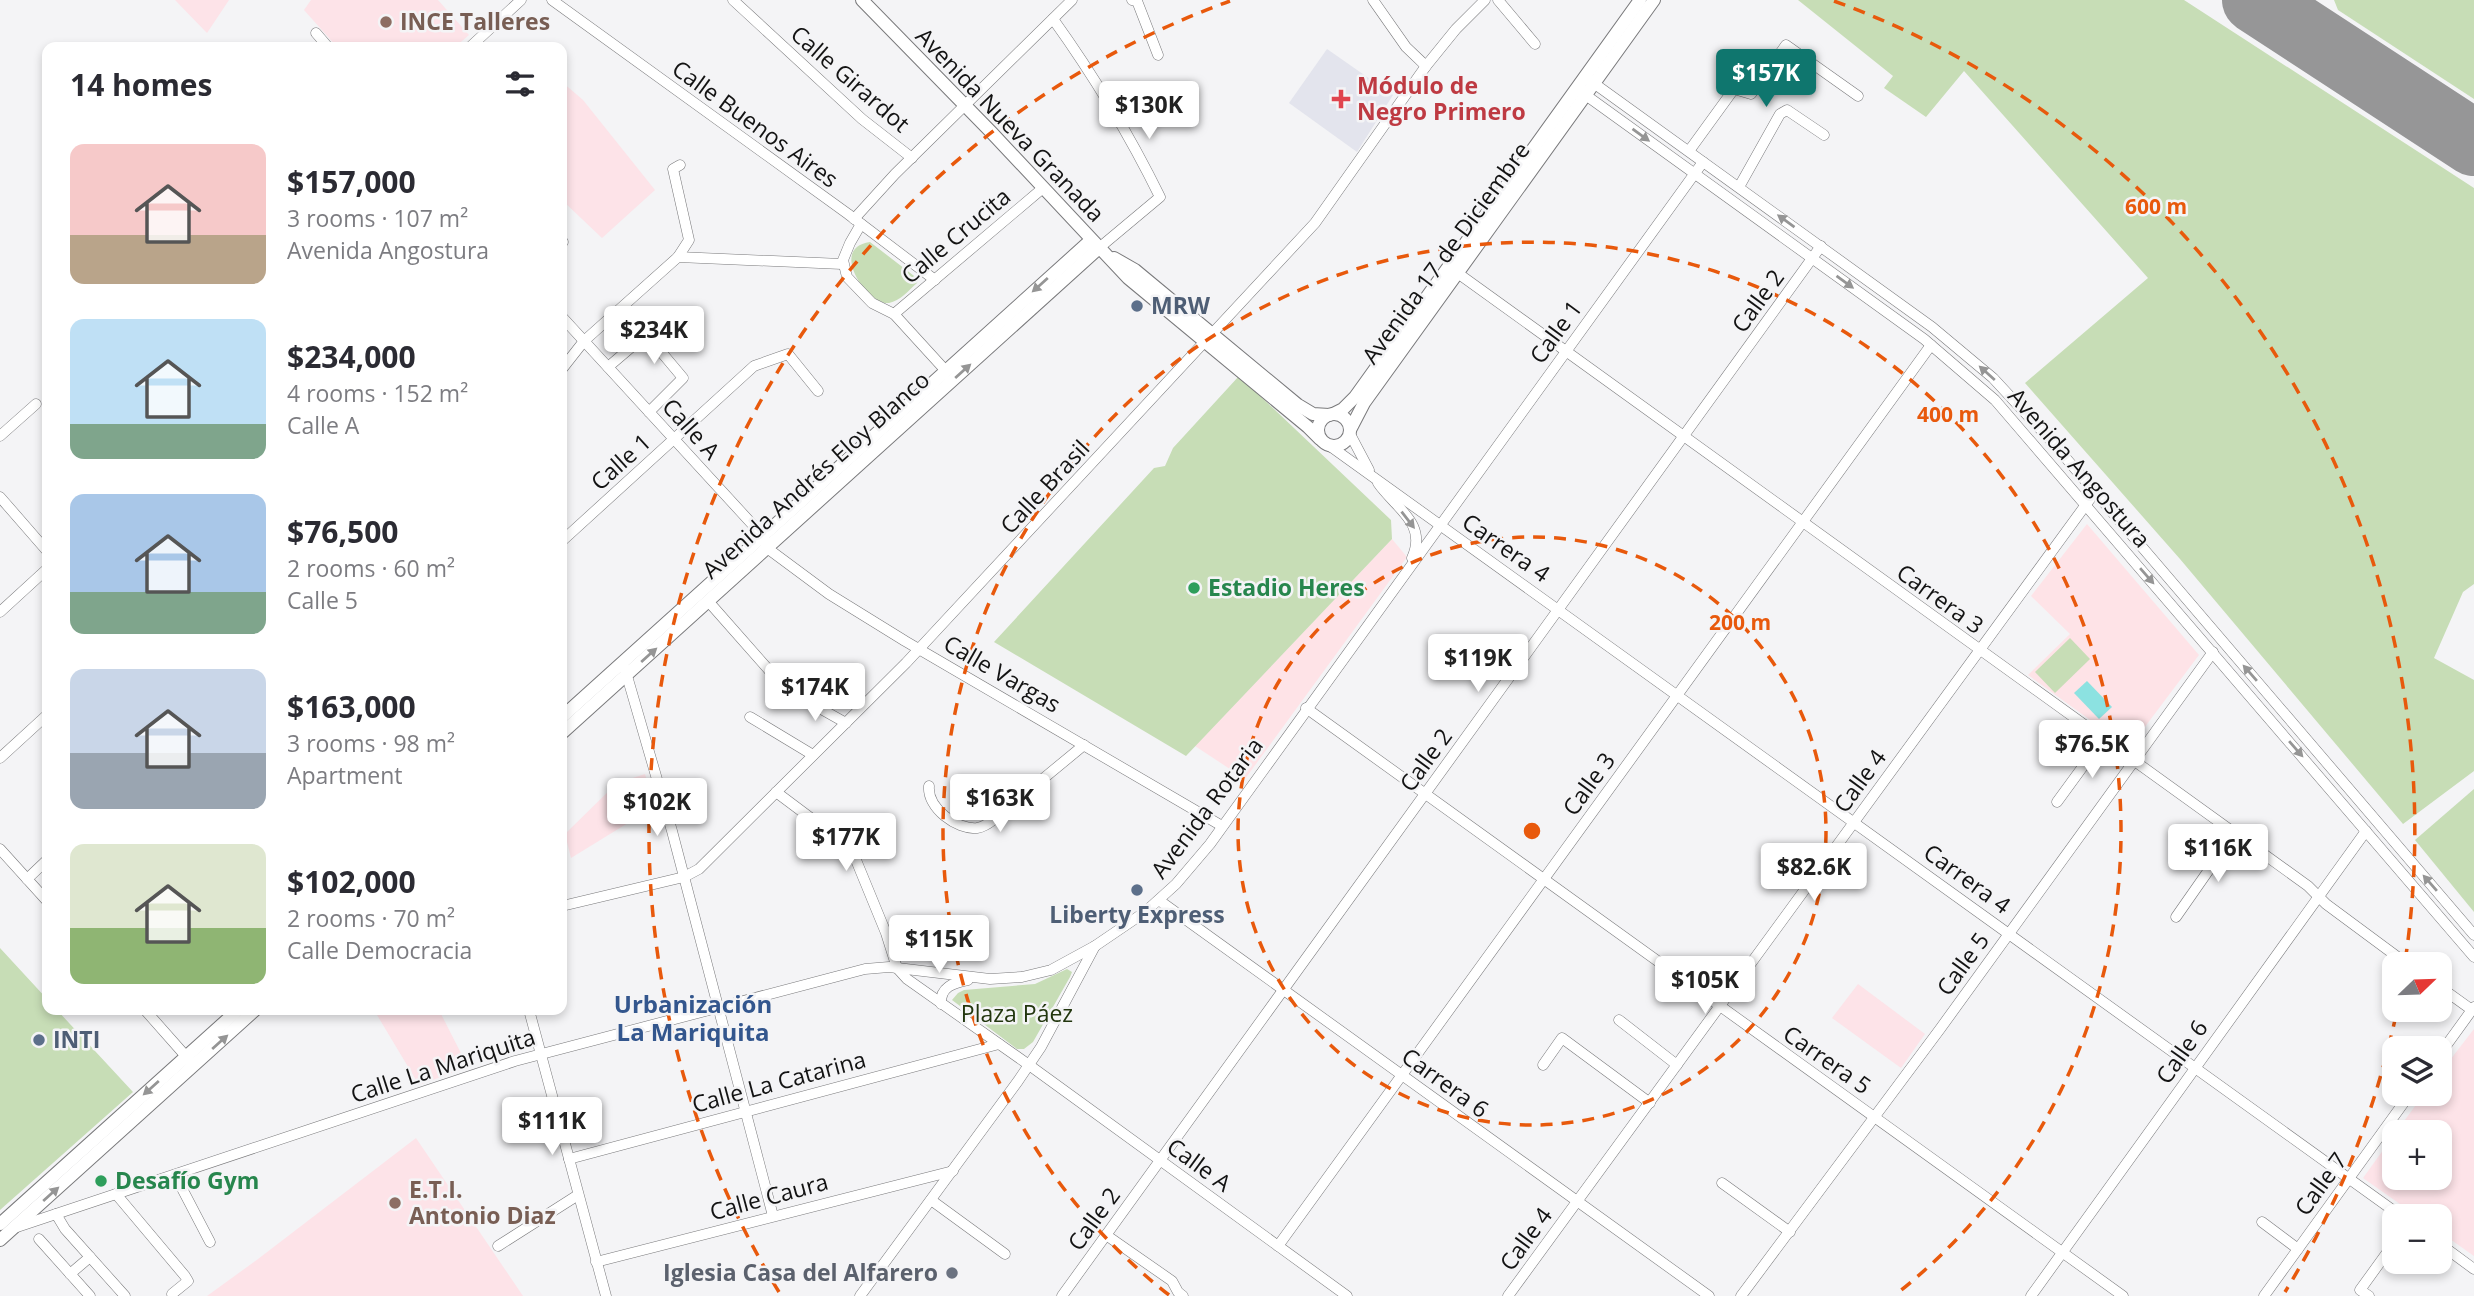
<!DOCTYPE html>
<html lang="en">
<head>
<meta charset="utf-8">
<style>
	body { margin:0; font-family:"Open Sans",sans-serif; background:#f7f7f7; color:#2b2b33; height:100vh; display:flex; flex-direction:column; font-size:26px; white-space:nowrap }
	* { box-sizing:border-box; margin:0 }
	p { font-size:23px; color:#7c7c81 }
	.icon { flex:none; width:38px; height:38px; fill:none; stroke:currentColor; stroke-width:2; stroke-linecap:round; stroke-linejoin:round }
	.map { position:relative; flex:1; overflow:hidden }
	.drawer { position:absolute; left:42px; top:42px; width:525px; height:973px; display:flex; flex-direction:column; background:#fff; border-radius:14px; box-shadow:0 4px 10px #0003 }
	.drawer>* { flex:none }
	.needle { width:46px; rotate:67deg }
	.tools { position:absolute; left:2382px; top:952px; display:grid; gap:14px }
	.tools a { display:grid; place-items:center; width:70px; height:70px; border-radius:14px; background:#fff; box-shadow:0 4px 10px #0003; font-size:35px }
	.price { position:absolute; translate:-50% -60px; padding:0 16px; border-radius:7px; background:#fff; color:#222; font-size:23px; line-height:46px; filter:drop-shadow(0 2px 4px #0008) }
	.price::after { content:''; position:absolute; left:50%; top:42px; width:21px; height:16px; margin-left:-10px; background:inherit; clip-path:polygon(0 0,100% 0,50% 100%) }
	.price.active { background:#0f766e; color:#fff }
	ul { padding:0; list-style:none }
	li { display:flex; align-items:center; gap:21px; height:175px; padding:0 28px }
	li span { display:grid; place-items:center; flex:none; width:196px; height:140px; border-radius:14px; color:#555 }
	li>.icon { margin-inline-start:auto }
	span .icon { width:84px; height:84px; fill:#fffc; stroke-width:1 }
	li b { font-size:30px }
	h2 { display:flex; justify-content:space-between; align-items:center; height:84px; padding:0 28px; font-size:30px }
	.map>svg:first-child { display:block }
</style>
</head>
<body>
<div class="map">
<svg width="2474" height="1296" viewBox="0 0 2474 1296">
	<rect width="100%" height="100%" fill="#f4f4f6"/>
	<g fill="#fee3e7">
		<polygon points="2087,524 2199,655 2129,748 2028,675 2070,634 2031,596"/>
		<polygon points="1392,539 1407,557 1245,779 1195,746"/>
	</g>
	<polygon fill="#e3e4ed" points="1327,49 1393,95 1357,152 1289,103"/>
	<g fill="#fde3e8">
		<polygon points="175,0 229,0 207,33"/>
		<polygon points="311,0 438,0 469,35 455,47 337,47 304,10"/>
		<polygon points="562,82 583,100 655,190 602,238 562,200"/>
		<polygon points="645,774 654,807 571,858 565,834 617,783"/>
		<polygon points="1858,984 1925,1034 1901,1068 1832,1018"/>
		<polygon points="374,1010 439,1010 468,1067 419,1085"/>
		<polygon points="2474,1029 2474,1256 2440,1232 2440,1216 2417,1216 2363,1178 2394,1135 2394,1178 2440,1178 2440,1132 2396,1132 2424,1094 2440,1094 2440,1073"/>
		<polygon points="416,1138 523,1296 207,1296 258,1259"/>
	</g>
	<g fill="#c7ddb6">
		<polygon points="1798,0 2184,0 2474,188 2474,584 2463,592 2434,658 2474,680 2474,771 2403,824 2180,559 2025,383 2148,278 1964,71 1926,117 1884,88 1893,76"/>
		<polygon points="2334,0 2474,0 2474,99 2338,10"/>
		<path d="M870,242L918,279L917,283C909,290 900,301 889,303C869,306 827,248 870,242Z"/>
		<polygon points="1239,376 1391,520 1392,539 1186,756 994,642 1154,468 1165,466 1173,448"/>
		<polygon points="2070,638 2090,659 2055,693 2035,672"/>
		<polygon points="2474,789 2474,912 2415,840"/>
		<polygon points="0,948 47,999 47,1010 57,1010 133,1092 0,1210"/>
		<polygon points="1067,969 1072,972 1070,977 1033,1042 1024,1049 1017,1049 952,1000 958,993 964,990 1035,984"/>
	</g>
	<polygon fill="#8ce2e1" points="2087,681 2112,707 2099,719 2074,693"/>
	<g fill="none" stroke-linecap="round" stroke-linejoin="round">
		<polyline stroke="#969697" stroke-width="26" points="2270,10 2288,8 2299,0"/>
		<polyline stroke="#969697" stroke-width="66" points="2255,0 2474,143"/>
		<g stroke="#79797b" stroke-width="11">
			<g id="minor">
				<polyline points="552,0 848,214 935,280"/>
				<polyline points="733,0 862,119 912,158"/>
				<polyline points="1132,0 1137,1 1158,55"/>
				<polyline points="1373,0 1406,47 1426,66"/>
				<polyline points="1498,0 1535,44"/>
				<path d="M1053,19C1094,76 1129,134 1160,197L1099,248"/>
				<polyline points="316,33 328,47"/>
				<polyline points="470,47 521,0"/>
				<polyline points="1588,79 1932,327 1993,378 2053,443 2474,935"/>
				<polyline points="1580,91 1924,339 1995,400 2474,957"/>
				<polyline points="1689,151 1734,89 1751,94 1786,45 1858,96"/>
				<polyline points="1739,187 1780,114 1787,110 1824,135"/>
				<polyline points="854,219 895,174 1072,0"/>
				<polyline points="861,224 850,243 843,260 847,277 872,303 894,314 946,371"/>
				<polyline points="562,241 563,242"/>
				<polyline points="678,257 689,240 673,169 680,165"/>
				<polyline points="1452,269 2308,886 2326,904 2407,964"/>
				<polyline points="894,314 1043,188"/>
				<polyline points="562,317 763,536 767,548 829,594 905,641 1222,826"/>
				<polyline points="608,367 642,338 646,337 652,341 683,378 649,412"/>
				<polyline points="562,369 584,341 678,257 842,264"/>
				<polyline points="1350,434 1369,470"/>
				<polyline points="0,436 36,404"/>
				<polyline points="1330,446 2401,1216"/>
				<path d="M1378,483C1395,508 1428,523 1412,558"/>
				<polyline points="0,497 47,551"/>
				<polyline points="562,541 754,366 788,354 818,391"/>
				<polyline points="708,601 775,677"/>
				<polyline points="0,612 47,569"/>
				<polyline points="625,669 672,831 773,1216"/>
				<polyline points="798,696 846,723"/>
				<polyline points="1306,708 2123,1296"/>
				<polyline points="750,717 813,755"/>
				<polyline points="0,758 47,715"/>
				<path d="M929,786C927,808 957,830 977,828C983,827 988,824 993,820L1084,745"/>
				<polyline points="776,792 836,837 856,860 886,933 897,968 907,979 1029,1065 1347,1296"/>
				<polyline points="2057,802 2103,739"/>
				<polyline points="0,849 47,901"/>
				<polyline points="27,879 47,860"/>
				<polyline points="1160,901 1709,1296"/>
				<polyline points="562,906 684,877 699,869 906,663 1315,223 1426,66 1456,29 1485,0"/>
				<polyline points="2176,917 2234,834"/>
				<polyline points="2440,987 2472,1010"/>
				<path d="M941,1004C940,987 953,983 968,980"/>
				<polyline points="145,1010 191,1062"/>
				<polyline points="529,1010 606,1296"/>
				<polyline points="1619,1020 1677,1065"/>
				<polyline points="2440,1054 2474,1007"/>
				<polyline points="1543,1065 1562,1038 1650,1103"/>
				<polyline points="569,1159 999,1044"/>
				<polyline points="175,1175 210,1242"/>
				<polyline points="1722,1183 1790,1232"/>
				<polyline points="116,1194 185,1276 188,1281 172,1294"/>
				<polyline points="931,1200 1005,1254"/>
				<polyline points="56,1214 65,1229 125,1296"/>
				<polyline points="2262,1222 2298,1249"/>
				<path d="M17,1227L515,1061L865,969L889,967L990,979L1022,977L1051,970L1095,946L1145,912L1176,884L1210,844C1373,616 1539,390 1703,162"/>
				<polyline points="1106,1235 1172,1281 1178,1292 1183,1296"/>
				<polyline points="39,1239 90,1296"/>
				<polyline points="2440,1244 2474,1269"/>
				<polyline points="498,1246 578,1195"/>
				<polyline points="1278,1246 1931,345"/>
				<polyline points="596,1262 953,1171"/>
				<polyline points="70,1274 90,1257"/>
				<polyline points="860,1296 1018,1081 1041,1047 1095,946"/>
				<polyline points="1062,1296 1821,246"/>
				<polyline points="1508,1296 2090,499"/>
				<polyline points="1741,1296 1940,1029 2213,652"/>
				<polyline points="2031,1296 2366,831"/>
				<polyline points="2264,1296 2410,1094"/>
				<polyline points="2369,1296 2360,1290 2394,1243"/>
			</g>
		</g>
		<g stroke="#79797b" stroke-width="14">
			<g id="tertiary">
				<polyline points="862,0 992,133 1128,278 1308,427 1320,439"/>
				<polyline points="1114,258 1135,270 1298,405 1313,414 1329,415"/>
				<circle cx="1334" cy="430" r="16"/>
				<polyline points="1333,414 1343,409 1355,397 1640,0"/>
				<polyline points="1350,430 1364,403 1654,0"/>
				<polyline points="562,717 1091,240"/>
				<polyline points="562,733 1099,248"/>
				<polyline points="0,1224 238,1010"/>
				<polyline points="0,1240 255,1010"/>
			</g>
		</g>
		<use href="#minor" stroke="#fff" stroke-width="10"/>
		<use href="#tertiary" stroke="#fff" stroke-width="12"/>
	</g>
	<defs><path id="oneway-solid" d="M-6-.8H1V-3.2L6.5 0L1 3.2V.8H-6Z" transform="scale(1.75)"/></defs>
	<g fill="#959595">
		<use href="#oneway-solid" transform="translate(1641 135) rotate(36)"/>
		<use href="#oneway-solid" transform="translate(1786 221) rotate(-144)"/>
		<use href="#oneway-solid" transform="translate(1845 282) rotate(36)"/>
		<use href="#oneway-solid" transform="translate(1040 285) rotate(138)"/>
		<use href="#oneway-solid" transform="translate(963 371) rotate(-42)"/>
		<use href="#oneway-solid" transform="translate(1987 373) rotate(-138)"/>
		<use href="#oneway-solid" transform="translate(1408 520) rotate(52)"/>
		<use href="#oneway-solid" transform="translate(2147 576) rotate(49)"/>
		<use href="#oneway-solid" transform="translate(649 655) rotate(-42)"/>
		<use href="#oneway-solid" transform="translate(2250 673) rotate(-131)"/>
		<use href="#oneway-solid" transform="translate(2296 749) rotate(49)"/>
		<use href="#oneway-solid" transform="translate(2430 883) rotate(-131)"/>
		<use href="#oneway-solid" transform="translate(220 1042) rotate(-42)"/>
		<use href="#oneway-solid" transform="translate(151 1088) rotate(138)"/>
		<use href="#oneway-solid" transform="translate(51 1194) rotate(-42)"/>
	</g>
	<g fill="none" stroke="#e8590c" stroke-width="3.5" stroke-dasharray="12 9">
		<circle cx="1532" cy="831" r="294"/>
		<path d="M1169 1295A589 589 0 1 1 1895 1295"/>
		<path d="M2396 1015A883 883 0 0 1 2285 1292M779 1292A883 883 0 0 1 1230 1M1834 1A883 883 0 0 1 2405 962"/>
	</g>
	<g fill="#8d6e63" stroke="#f4f4f6" stroke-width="2.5">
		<circle cx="386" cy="22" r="7"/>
		<circle cx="395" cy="1203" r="7"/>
	</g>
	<path fill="#e0444e" stroke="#f4f4f6" stroke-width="2.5" d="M1337.5 88.5h7v7h7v7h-7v7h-7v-7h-7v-7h7z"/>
	<g fill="#5c6f8a" stroke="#f4f4f6" stroke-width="2.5">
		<circle cx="1137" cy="306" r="7"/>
		<circle cx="1137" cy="890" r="7"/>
		<circle cx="39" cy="1040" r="7"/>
	</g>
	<g fill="#2e9e5b" stroke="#f4f4f6" stroke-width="2.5">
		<circle cx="1194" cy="588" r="7"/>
		<circle cx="101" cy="1181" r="7"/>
	</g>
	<circle fill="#6b7280" stroke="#f4f4f6" stroke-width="2.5" cx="952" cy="1273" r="7"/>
	<g text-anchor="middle" stroke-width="5" stroke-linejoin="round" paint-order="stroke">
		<g font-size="23" font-weight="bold" fill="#785e54" stroke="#f4f4f6" text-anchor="start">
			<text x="400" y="30">INCE Talleres</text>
			<text x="409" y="1198">E.T.I.<tspan x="409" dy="26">Antonio Diaz</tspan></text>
		</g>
		<g font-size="23" fill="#131313" stroke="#f4f4f6">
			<text transform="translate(850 79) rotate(41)" y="8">Calle Girardot</text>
			<text transform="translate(755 124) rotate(36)" y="8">Calle Buenos Aires</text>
			<text transform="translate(1010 125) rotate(46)" y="8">Avenida Nueva Granada</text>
			<text transform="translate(956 236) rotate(-40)" y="8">Calle Crucita</text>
			<text transform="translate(1446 253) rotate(-54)" y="8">Avenida 17 de Diciembre</text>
			<text transform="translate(1758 301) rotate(-54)" y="8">Calle 2</text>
			<text transform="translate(1556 332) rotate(-54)" y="8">Calle 1</text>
			<text transform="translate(691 429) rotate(48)" y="8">Calle A</text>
			<text transform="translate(621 462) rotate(-42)" y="8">Calle 1</text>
			<text transform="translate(2079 468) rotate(49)" y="8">Avenida Angostura</text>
			<text transform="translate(816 475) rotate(-42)" y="8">Avenida Andrés Eloy Blanco</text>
			<text transform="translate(1045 487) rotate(-47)" y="8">Calle Brasil</text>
			<text transform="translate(1506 548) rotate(35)" y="8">Carrera 4</text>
			<text transform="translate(1940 599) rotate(36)" y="8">Carrera 3</text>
			<text transform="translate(1002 674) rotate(30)" y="8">Calle Vargas</text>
			<text transform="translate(1426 760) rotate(-54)" y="8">Calle 2</text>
			<text transform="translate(1860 781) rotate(-54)" y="8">Calle 4</text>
			<text transform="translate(1589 784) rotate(-54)" y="8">Calle 3</text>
			<text transform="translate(1207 808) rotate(-53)" y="8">Avenida Rotaria</text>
			<text transform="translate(1967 879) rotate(36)" y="8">Carrera 4</text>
			<text transform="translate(1963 964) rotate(-54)" y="8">Calle 5</text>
			<text transform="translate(2182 1052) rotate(-55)" y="8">Calle 6</text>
			<text transform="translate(1827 1060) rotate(35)" y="8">Carrera 5</text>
			<text transform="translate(443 1066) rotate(-18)" y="8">Calle La Mariquita</text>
			<text transform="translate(779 1082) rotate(-15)" y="8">Calle La Catarina</text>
			<text transform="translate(1445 1083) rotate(36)" y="8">Carrera 6</text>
			<text transform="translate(1199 1165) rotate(36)" y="8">Calle A</text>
			<text transform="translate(2321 1184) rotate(-54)" y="8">Calle 7</text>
			<text transform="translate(769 1197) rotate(-15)" y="8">Calle Caura</text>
			<text transform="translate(1094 1219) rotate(-54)" y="8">Calle 2</text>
			<text transform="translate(1526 1239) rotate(-54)" y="8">Calle 4</text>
		</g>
		<g font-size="23" font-weight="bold" fill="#be3a42" stroke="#f4f4f6" text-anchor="start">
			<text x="1357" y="94">Módulo de<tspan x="1357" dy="26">Negro Primero</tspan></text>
		</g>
		<g font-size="23" font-weight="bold" fill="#4e5e75" stroke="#f4f4f6" text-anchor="start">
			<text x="1151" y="314">MRW</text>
			<text x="1137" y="923" text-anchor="middle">Liberty Express</text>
			<text x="53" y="1048">INTI</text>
		</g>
		<g font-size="23" font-weight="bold" fill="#27864d" stroke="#f4f4f6" text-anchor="start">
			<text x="1208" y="596">Estadio Heres</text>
			<text x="115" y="1189">Desafío Gym</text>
		</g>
		<g font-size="23" fill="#22360e" stroke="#f4f4f6">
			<text x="1017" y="1022">Plaza Páez</text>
		</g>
		<g font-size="23" font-weight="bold" fill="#5b616d" stroke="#f4f4f6" text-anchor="end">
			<text x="938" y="1281">Iglesia Casa del Alfarero</text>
		</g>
		<g font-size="24" font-weight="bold" fill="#33568d" stroke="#f4f4f6">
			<text x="693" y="1013">Urbanización<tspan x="693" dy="28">La Mariquita</tspan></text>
		</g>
	</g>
	<circle cx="1532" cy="831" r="10" fill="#e8590c" stroke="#f4f4f6" stroke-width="3.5"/>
	<g font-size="21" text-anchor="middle" font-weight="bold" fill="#e8590c" stroke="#f4f4f6" stroke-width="5" stroke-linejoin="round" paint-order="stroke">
		<text x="2156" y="214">600 m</text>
		<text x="1948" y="422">400 m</text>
		<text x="1740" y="630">200 m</text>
	</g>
</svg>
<div class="tools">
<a><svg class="needle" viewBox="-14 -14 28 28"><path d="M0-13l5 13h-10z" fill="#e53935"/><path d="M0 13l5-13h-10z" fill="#7c7c81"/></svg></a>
<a><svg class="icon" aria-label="layers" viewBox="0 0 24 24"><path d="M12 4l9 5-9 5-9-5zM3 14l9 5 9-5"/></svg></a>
<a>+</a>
<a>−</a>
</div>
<b class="price active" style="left:1766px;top:109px">$157K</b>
<b class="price" style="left:1149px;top:141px">$130K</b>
<b class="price" style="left:654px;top:366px">$234K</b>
<b class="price" style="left:1478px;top:694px">$119K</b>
<b class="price" style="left:815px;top:723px">$174K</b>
<b class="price" style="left:2092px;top:780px">$76.5K</b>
<b class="price" style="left:1000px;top:834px">$163K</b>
<b class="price" style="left:657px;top:838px">$102K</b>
<b class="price" style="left:846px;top:873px">$177K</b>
<b class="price" style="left:2218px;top:884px">$116K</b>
<b class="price" style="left:1814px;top:903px">$82.6K</b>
<b class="price" style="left:939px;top:975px">$115K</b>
<b class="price" style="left:1705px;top:1016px">$105K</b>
<b class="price" style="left:552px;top:1157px">$111K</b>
<section class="drawer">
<h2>14 homes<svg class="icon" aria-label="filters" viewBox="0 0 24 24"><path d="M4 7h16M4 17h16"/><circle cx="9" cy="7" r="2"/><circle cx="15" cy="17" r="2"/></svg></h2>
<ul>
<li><span style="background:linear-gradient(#f6c9c9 65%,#b9a48a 0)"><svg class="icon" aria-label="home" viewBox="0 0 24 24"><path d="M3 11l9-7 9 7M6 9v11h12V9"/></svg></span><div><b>$157,000</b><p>3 rooms · 107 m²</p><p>Avenida Angostura</p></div></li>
<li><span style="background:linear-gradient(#bfe0f5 75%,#7fa58c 0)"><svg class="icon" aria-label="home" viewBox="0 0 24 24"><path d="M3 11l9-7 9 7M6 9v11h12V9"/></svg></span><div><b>$234,000</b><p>4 rooms · 152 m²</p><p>Calle A</p></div></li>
<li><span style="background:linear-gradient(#a9c7e8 70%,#7fa58c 0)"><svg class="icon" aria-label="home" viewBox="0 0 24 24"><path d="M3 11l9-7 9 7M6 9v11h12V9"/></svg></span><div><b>$76,500</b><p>2 rooms · 60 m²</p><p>Calle 5</p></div></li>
<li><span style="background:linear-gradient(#c9d6e8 60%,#9aa5b1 0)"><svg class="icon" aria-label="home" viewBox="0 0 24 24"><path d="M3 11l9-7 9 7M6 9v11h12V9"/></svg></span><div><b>$163,000</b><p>3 rooms · 98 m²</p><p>Apartment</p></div></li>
<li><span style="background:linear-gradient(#dfe7d0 60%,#8fb573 0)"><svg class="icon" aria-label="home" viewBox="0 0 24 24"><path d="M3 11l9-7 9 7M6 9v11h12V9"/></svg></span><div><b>$102,000</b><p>2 rooms · 70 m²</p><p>Calle Democracia</p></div></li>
</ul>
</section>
</div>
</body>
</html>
